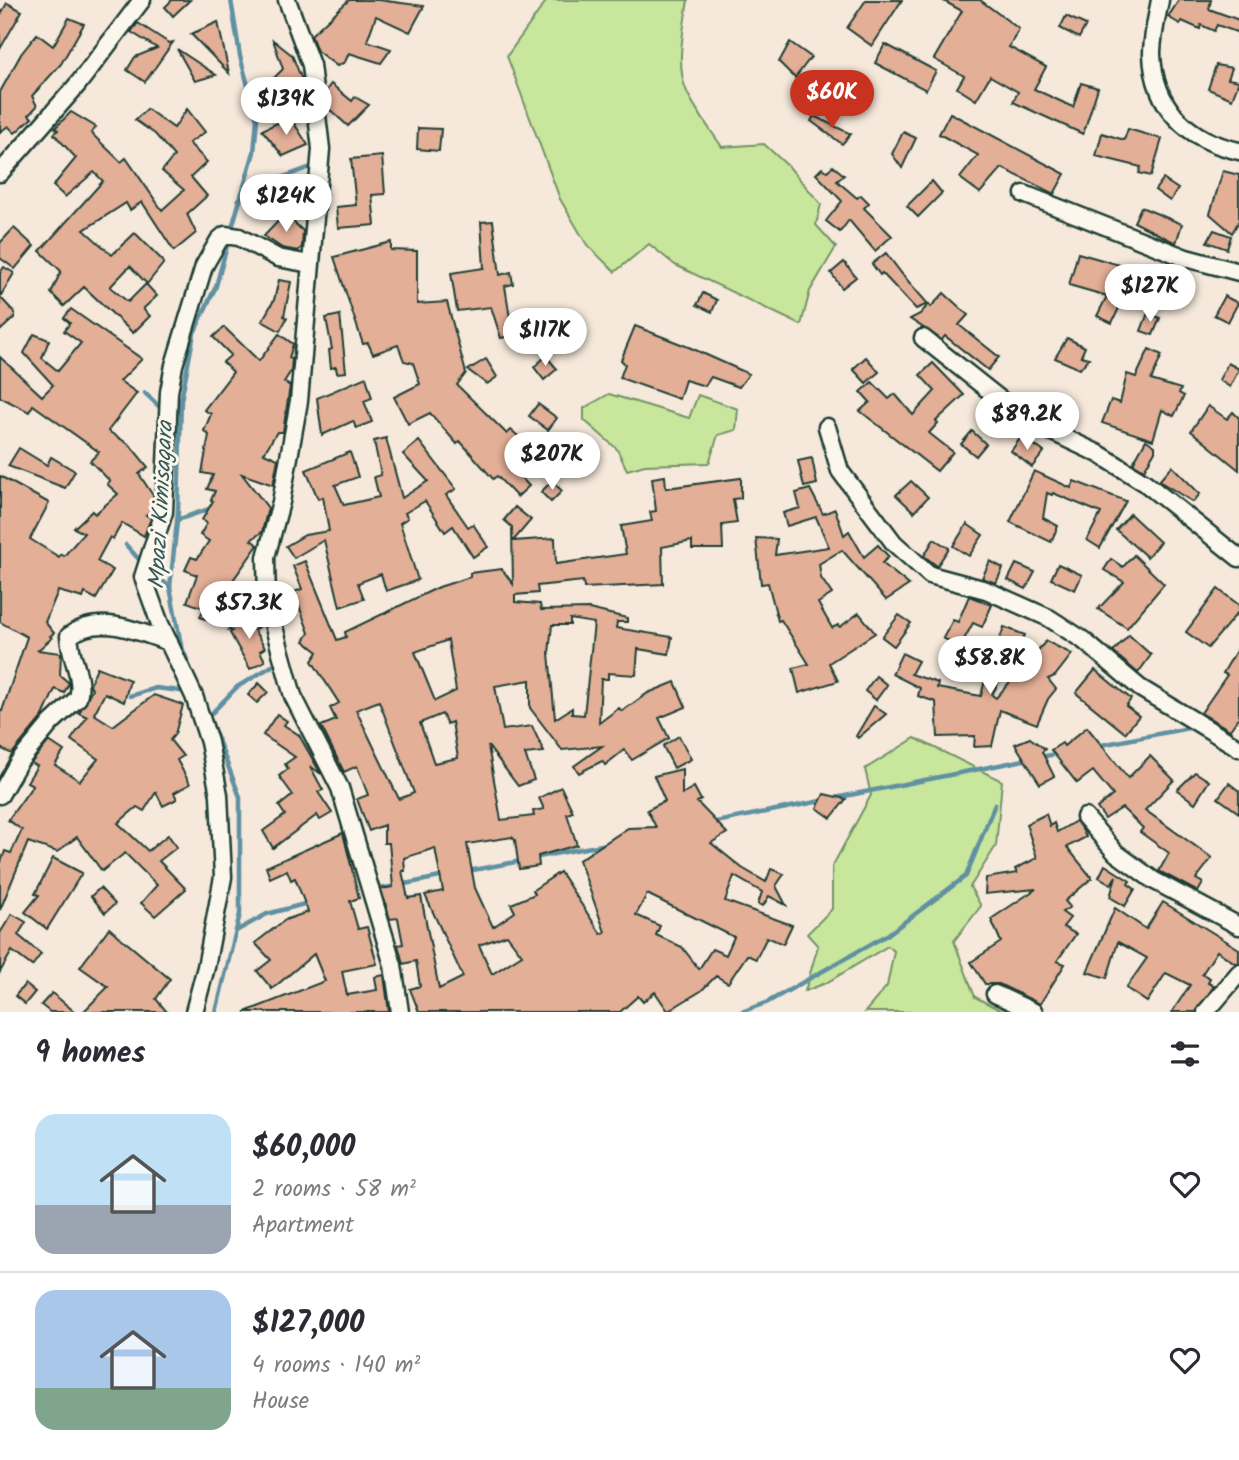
<!DOCTYPE html>
<html lang="en">
<head>
<meta charset="utf-8">
<style>
	body { margin:0; font-family:Kalam,sans-serif; background:#f2f2f3; color:#2b2b33; height:100vh; display:flex; flex-direction:column; font-size:26px; white-space:nowrap }
	* { box-sizing:border-box; margin:0 }
	p { font-size:23px; color:#7c7c81 }
	.icon { flex:none; width:38px; height:38px; fill:none; stroke:currentColor; stroke-width:2; stroke-linecap:round; stroke-linejoin:round }
	.map { position:relative; height:1012px; overflow:hidden }
	.side { display:flex; flex-direction:column; background:#fff; flex:1 }
	.side>* { flex:none }
	.price { position:absolute; translate:-50% -60px; padding:0 16px; border-radius:24px; background:#fff; color:#222; font-size:23px; line-height:46px; filter:drop-shadow(0 2px 4px #0008) }
	.price::after { content:''; position:absolute; left:50%; top:42px; width:21px; height:16px; margin-left:-10px; background:inherit; clip-path:polygon(0 0,100% 0,50% 100%) }
	.price.current { background:#c8321e; color:#fff }
	ul { padding:0; list-style:none }
	li { display:flex; align-items:center; gap:21px; height:175px; padding:0 35px }
	li+li { border-top:2px solid #e1e1e2 }
	li span { display:grid; place-items:center; flex:none; width:196px; height:140px; border-radius:21px; color:#555 }
	li>.icon { margin-inline-start:auto }
	span .icon { width:84px; height:84px; fill:#fffc; stroke-width:1 }
	li b { font-size:30px }
	h2 { display:flex; justify-content:space-between; align-items:center; height:84px; padding:0 35px; font-size:30px }
	.map>svg:first-child { display:block }
</style>
</head>
<body>
<div class="map">
<svg width="1239" height="1012" viewBox="0 0 1239 1012">
	<rect width="100%" height="100%" fill="#f6e9db"/>
	<filter id="ink" filterUnits="userSpaceOnUse"><feTurbulence type="fractalNoise" baseFrequency=".0143" numOctaves="2"/><feDisplacementMap in="SourceGraphic" scale="14" xChannelSelector="R" yChannelSelector="G"/><feConvolveMatrix kernelMatrix="1 2 1 2 8 2 1 2 1" color-interpolation-filters="sRGB"/></filter>
	<g filter="url(#ink)">
		<g fill="#c9e69d" stroke="#749268" stroke-width="2">
			<path d="M547,0H688C684,27 675,65 687,92C696,111 710,129 722,147L764,144L790,168L821,204L816,225L836,247L810,291L801,325L675,265L649,244L615,272L587,245L560,199L507,56Z"/>
			<polygon points="609,394 689,418 698,395 738,409 736,430 718,435 709,463 645,465 627,470 617,449 584,420 584,408"/>
			<polygon points="915,738 1002,781 996,846 970,887 981,906 954,941 975,997 1004,1012 865,1012 887,986 894,951 888,946 826,983 805,991 818,946 807,934 832,909 832,867 871,795 865,769"/>
		</g>
		<g fill="none" stroke-linecap="round" stroke-linejoin="round">
			<g stroke="#6091a2" stroke-width="4.5">
				<polyline points="231,0 240,56 257,119 254,152 231,231"/>
				<polyline points="238,200 262,185 316,165"/>
				<polyline points="145,393 165,412"/>
				<polyline points="177,520 209,509"/>
				<polyline points="126,545 144,565"/>
				<polyline points="150,571 170,587"/>
				<polyline points="195,680 181,645 170,587 178,512 181,400 194,333 216,286 229,239"/>
				<polyline points="130,696 156,688 188,692"/>
				<polyline points="208,714 240,797 240,914 216,1012"/>
				<polyline points="209,716 237,687 272,666"/>
				<polyline points="1096,746 1194,727"/>
				<polyline points="1041,757 1060,753"/>
				<polyline points="835,798 1029,759"/>
				<polyline points="711,823 826,800"/>
				<polyline points="533,858 607,844"/>
				<polyline points="468,871 521,861"/>
				<polyline points="375,890 445,876"/>
				<polyline points="236,931 267,914 308,903"/>
				<polyline points="741,1012 766,1003 887,935 966,876 995,804"/>
			</g>
		</g>
		<g fill="#e3af97" stroke="#1f3d34" stroke-width="2" fill-rule="evenodd">
			<polygon points="172,0 190,0 173,16 165,7"/>
			<polygon points="349,0 379,0 424,6 410,32 376,16 367,41 391,49 381,63 349,53 345,62 337,66 317,51 311,35"/>
			<polygon points="866,0 902,0 872,46 847,28"/>
			<polygon points="942,0 980,0 1019,29 1009,47 1046,67 1034,89 1073,107 1081,83 1098,88 1083,134 1013,102 1018,92 990,76 976,100 957,88 964,76 934,59 962,11"/>
			<polygon points="1179,0 1211,0 1209,9 1239,20 1239,33 1217,25 1214,31 1201,25 1200,29 1182,21 1180,24 1168,17"/>
			<polygon points="7,3 22,11 0,49 0,16"/>
			<polygon points="1066,16 1086,25 1079,38 1060,28"/>
			<polygon points="69,18 84,24 61,64 32,96 37,106 29,115 32,118 15,133 8,126 0,132 0,92 21,54 37,34 53,46"/>
			<polygon points="218,22 229,73 191,34"/>
			<polygon points="138,23 169,43 173,42 145,82 127,70 135,57 157,48 131,32"/>
			<polygon points="273,40 292,55 302,80 280,87 272,80 283,69"/>
			<polygon points="790,42 811,57 795,78 779,62"/>
			<polygon points="885,44 936,71 926,90 875,63"/>
			<polygon points="177,49 216,75 195,81"/>
			<polygon points="1216,65 1232,68 1228,79 1239,81 1232,99 1208,89"/>
			<polygon points="331,84 352,101 355,97 369,105 348,126 327,107 325,92"/>
			<polygon points="147,109 174,128 187,109 205,132 189,143 207,162 191,177 207,196 187,214 196,233 174,251 142,202 130,210 126,203 84,230 112,255 135,233 163,261 163,264 147,284 130,266 110,287 128,302 146,284 157,296 143,309 150,316 133,333 84,287 64,306 51,293 61,271 40,251 103,181 94,172 65,197 53,186 76,158 54,134 58,130 55,128 71,112 96,127 91,133 121,162 126,158 162,210 184,190 162,171 174,156 155,134 135,120"/>
			<polygon points="950,113 1065,174 1054,194 1002,168 980,193 960,178 978,155 939,134"/>
			<polygon points="814,116 851,134 842,144 811,121"/>
			<polygon points="290,117 308,145 283,156 262,130"/>
			<polygon points="418,128 441,129 439,151 417,149"/>
			<polygon points="1128,129 1162,139 1151,176 1139,173 1141,167 1096,156 1102,133 1124,140"/>
			<polygon points="903,132 916,138 902,168 892,154"/>
			<polygon points="382,156 385,194 372,195 375,225 338,228 336,207 356,205 351,159"/>
			<polygon points="833,166 844,175 837,181 857,198 861,195 869,203 864,208 892,236 875,251 849,220 840,232 826,221 842,201 816,174 822,168 827,171"/>
			<polygon points="1223,171 1239,175 1239,221 1232,233 1210,214"/>
			<polygon points="1163,179 1178,189 1170,201 1155,190"/>
			<polygon points="932,181 942,193 918,217 907,206"/>
			<polygon points="1141,207 1182,224 1176,243 1134,222"/>
			<polygon points="285,214 303,231 302,247 298,251 282,248 264,236"/>
			<polygon points="493,221 500,275 511,272 513,284 505,286 510,318 515,316 519,334 501,338 491,307 457,311 451,273 484,268 481,222"/>
			<polygon points="14,228 34,246 15,269 0,258 0,243"/>
			<polygon points="1214,230 1231,236 1227,249 1207,242"/>
			<polygon points="391,242 391,250 417,251 417,304 447,302 466,373 457,385 507,434 511,430 524,441 507,462 529,486 517,497 497,476 493,479 460,441 457,444 430,413 408,424 394,397 420,384 413,363 404,361 398,345 373,354 368,343 363,344 334,257"/>
			<polygon points="886,253 902,274 928,304 916,309 882,273 880,275 872,264"/>
			<polygon points="1078,253 1137,270 1112,323 1097,316 1107,296 1069,285"/>
			<polygon points="844,262 856,277 842,288 831,273"/>
			<polygon points="4,267 14,273 0,297 15,313 15,317 0,331 0,273"/>
			<polygon points="279,280 291,282 284,316 287,318 280,331 262,321 274,300"/>
			<polygon points="703,293 717,300 712,312 697,305"/>
			<polygon points="944,293 968,315 959,325 999,357 988,370 945,336 942,340 910,319 920,314 929,304 931,307"/>
			<polygon points="1224,296 1238,303 1228,322 1214,315"/>
			<polygon points="71,309 142,359 120,381 137,393 108,431 130,445 148,467 139,474 154,497 154,509 146,515 151,518 144,536 122,523 113,539 110,537 97,561 113,570 96,599 85,593 83,598 58,591 45,622 54,633 50,636 52,638 38,650 61,653 60,675 69,683 64,693 55,689 43,716 12,754 0,748 0,710 2,711 27,637 0,622 0,476 49,503 30,539 59,557 61,554 64,556 84,533 74,528 92,511 95,514 118,494 107,484 110,481 90,461 99,452 33,405 29,412 0,397 0,357 42,396 53,385 24,353 34,334 49,340 42,358 58,371 81,343 64,331 70,323 64,318"/>
			<polygon points="1148,313 1160,318 1153,335 1141,331"/>
			<polygon points="340,315 346,372 337,373 336,367 331,368 329,350 332,349 326,318"/>
			<polygon points="635,326 691,348 749,374 739,387 711,377 705,386 685,380 679,399 620,378 625,364 621,360"/>
			<polygon points="224,327 259,361 279,334 293,344 289,358 292,359 291,371 284,382 290,386 283,432 277,432 264,453 278,459 273,485 242,474 268,508 262,532 251,540 258,545 226,590 232,593 219,625 200,617 204,608 187,602 197,575 185,570 191,557 197,559 209,541 200,535 207,523 202,520 213,501 211,500 215,491 207,489 213,475 202,473 209,435 204,431 211,414 204,410 233,372 223,362 231,355 213,337"/>
			<polygon points="1067,338 1085,347 1081,356 1089,358 1080,369 1055,358"/>
			<polygon points="1149,349 1162,355 1151,380 1181,389 1179,393 1184,396 1174,416 1162,410 1153,440 1102,423 1111,400 1120,403 1127,374 1136,377"/>
			<polygon points="546,356 557,369 544,380 534,367"/>
			<polygon points="866,357 879,372 866,383 853,369"/>
			<polygon points="486,359 497,377 487,384 468,370"/>
			<polygon points="933,363 964,395 936,421 938,423 929,433 953,452 937,471 860,411 870,402 861,392 872,382 889,399 895,394 913,415 935,391 920,375"/>
			<polygon points="1228,363 1239,369 1230,387 1219,380"/>
			<polygon points="366,377 372,398 364,401 372,422 356,428 353,421 322,435 317,398"/>
			<polygon points="538,404 557,418 548,430 529,416"/>
			<polygon points="1208,406 1227,419 1233,412 1239,418 1239,470 1191,431"/>
			<polygon points="972,431 986,444 976,456 961,444"/>
			<polygon points="1022,436 1044,452 1032,467 1011,451"/>
			<polygon points="386,438 402,498 428,481 403,454 419,441 456,489 446,495 468,527 473,524 488,547 473,557 453,526 445,532 425,501 405,513 408,518 400,523 418,580 386,591 381,574 358,583 364,599 340,607 324,540 294,558 286,546 305,535 329,531 323,497 318,499 306,470 350,452 358,477 335,485 344,505 379,497 374,477 381,475 374,441"/>
			<polygon points="1146,440 1155,446 1155,451 1144,470 1133,463"/>
			<polygon points="19,448 47,465 51,457 75,471 65,488 8,466"/>
			<polygon points="812,458 817,484 804,487 798,461"/>
			<polygon points="1172,466 1200,494 1193,502 1159,481"/>
			<polygon points="1034,471 1071,488 1074,481 1126,501 1100,548 1087,540 1101,513 1053,493 1052,495 1047,493 1043,518 1058,526 1051,542 1010,522"/>
			<path d="M665,476L666,488L741,478V498L733,499L737,523L722,525L723,549H692V541L662,547L663,584L584,588L583,581L537,586L538,593L515,595V602L540,604L541,610L589,609L627,618V622H617L616,628L672,637L669,654L638,649L636,675L608,673V679H601L599,723L619,708L622,711L648,693L675,682L686,707L659,718L669,738L632,760L624,750L605,765L602,761L579,773L574,766L602,746L562,750L530,708V680L495,686L503,730L532,726L544,752L525,754L534,780L518,786L488,746L501,820L534,816L533,811L544,809L539,798L561,787L573,812L567,814L577,845L538,856L539,866L519,869L515,840L512,837L467,844L475,888L493,927L515,912L511,904L535,894L533,890L560,872L601,934L605,932L579,860L628,828L656,827L647,810L665,801L654,776L682,769V794L694,787L701,800L697,802L727,833L711,843L742,868L766,882L771,869L784,874L776,886L786,905L769,896L763,906L758,904L762,892L734,876L725,901L792,925L783,944L767,937L756,959L747,955L728,983L716,976L701,991L668,1011L655,992L643,1002L638,996L620,1012H419L410,989L420,986L416,961L403,964L398,945L403,944L398,918L390,919L381,889L393,887L389,843H384V825L369,831L357,799L368,795L357,766L344,772L321,726L336,720L330,708L339,703L312,661L318,652L304,641L309,633L294,592L302,589L293,566L305,561L337,640L346,637L345,632L439,587L470,577V573L502,569L513,584L512,527L504,520L515,507L531,520L513,541L555,538L556,564L626,554L621,526L652,521L650,512L656,511L652,478ZM570,619L594,623L584,715L572,714V708L555,719L549,653L552,625H570ZM448,640L456,691L435,701L415,652ZM379,701L414,793L399,799L356,710ZM442,714L447,724L452,722L458,758L434,763L420,723ZM435,848L443,891L425,895L463,977L439,989L421,896L408,898L402,871H405L404,858ZM647,894L734,937L726,955L712,949L699,969L682,947L656,935L660,926L636,915ZM507,935L522,955L492,974L479,945Z"/>
			<polygon points="552,481 562,491 551,502 541,492"/>
			<polygon points="911,481 928,497 914,512 896,495"/>
			<polygon points="810,489 823,514 835,509 844,535 849,531 864,557 878,545 889,557 882,563 909,585 886,600 842,550 819,564 821,578 832,594 818,603 832,628 838,625 840,627 859,613 875,633 829,663 838,681 799,693 793,668 809,664 781,620 778,621 768,583 761,584 756,538 777,539 775,555 829,547 816,517 787,526 783,513 800,508 796,493"/>
			<polygon points="1130,514 1160,542 1147,557 1116,530"/>
			<polygon points="967,524 983,535 969,556 953,546"/>
			<polygon points="934,539 949,548 937,566 924,556"/>
			<polygon points="1134,555 1164,584 1127,628 1098,609 1124,582 1104,570 1111,559 1123,567"/>
			<polygon points="990,561 1003,568 996,583 982,578"/>
			<polygon points="1016,564 1035,572 1026,589 1008,580"/>
			<polygon points="1058,564 1082,575 1075,590 1051,579"/>
			<polygon points="1218,589 1239,605 1239,611 1208,648 1186,632"/>
			<polygon points="969,596 992,605 982,627 973,623 960,647 943,638 953,620 958,622"/>
			<polygon points="253,613 261,625 254,630 265,648 260,651 265,661 250,669 230,633 232,631 228,630"/>
			<polygon points="899,615 911,623 894,646 882,637"/>
			<polygon points="1004,627 1025,635 1016,651 998,644"/>
			<polygon points="1129,635 1151,655 1138,673 1113,652"/>
			<polygon points="1046,641 1072,654 1055,676 1048,679 1056,689 1048,699 1037,724 1000,710 992,746 974,747 975,736 938,737 936,702 918,696 920,688 892,674 902,653 918,661 911,674 938,683 937,688 981,696 986,676 1000,679 992,695 996,698"/>
			<polygon points="1239,646 1239,717 1230,730 1201,713 1227,675 1223,673"/>
			<polygon points="97,667 130,680 124,702 105,693 94,714 113,726 154,695 183,705 175,734 170,740 183,756 177,760 190,784 174,793 177,799 163,806 156,792 144,811 137,807 118,823 148,851 168,835 177,847 159,861 186,889 155,916 141,903 157,885 125,853 102,871 77,837 57,852 28,842 0,910 0,865 5,851 11,853 22,830 8,820 33,785 27,782 37,766 31,763 49,741 64,751 55,765 80,781 98,759 71,740 87,717 79,713 92,689 90,684"/>
			<polygon points="1095,670 1131,699 1126,706 1139,716 1125,733 1076,693"/>
			<polygon points="876,676 887,685 876,700 865,691"/>
			<polygon points="259,683 268,692 257,703 248,695"/>
			<polygon points="874,706 886,714 858,738 856,736"/>
			<polygon points="277,714 287,721 284,725 299,735 321,774 310,766 323,790 318,792 332,813 320,820 317,815 273,848 263,831 285,815 279,806 293,795 279,776 288,769 285,764 295,757 263,735"/>
			<polygon points="1087,727 1128,778 1150,756 1174,780 1145,810 1212,858 1196,879 1203,883 1198,892 1159,871 1169,853 1140,832 1143,828 1122,808 1105,819 1097,808 1113,795 1093,771 1077,783 1051,750 1062,743 1064,746"/>
			<polygon points="679,736 691,759 674,768 663,746"/>
			<polygon points="1030,738 1045,749 1042,752 1054,776 1040,784 1015,744"/>
			<polygon points="1195,772 1209,781 1195,803 1177,790"/>
			<polygon points="1229,783 1239,791 1239,813 1218,798"/>
			<polygon points="824,794 846,799 831,818 817,808"/>
			<polygon points="1046,814 1050,826 1054,823 1057,832 1076,821 1083,831 1086,837 1067,847 1092,878 1065,901 1070,907 1062,912 1070,918 1063,927 1076,934 1057,961 1065,964 1040,1004 999,984 985,984 971,962 1001,942 991,919 1036,889 985,894 986,878 1017,873 1015,869 1037,858 1026,824"/>
			<polygon points="343,833 359,898 350,901 358,929 367,927 377,964 342,971 347,995 377,990 375,977 384,975 389,1012 245,1012 325,981 314,954 272,989 257,971 271,960 255,943 285,920 308,912 295,878 291,880 287,870 270,878 266,867"/>
			<polygon points="53,858 82,873 47,929 25,912 39,895 35,894"/>
			<polygon points="1105,865 1130,881 1128,884 1135,889 1125,906 1110,897 1116,876 1111,884 1099,877"/>
			<polygon points="100,888 115,904 105,913 91,896"/>
			<polygon points="1163,902 1239,949 1239,963 1235,963 1217,951 1202,974 1210,978 1208,983 1214,986 1196,1012 1172,1012 1190,985 1166,973 1147,1002 1126,988 1147,958 1118,942 1107,978 1087,972 1115,908 1146,929"/>
			<polygon points="12,914 26,922 18,935 41,954 32,966 12,951 0,972 0,933"/>
			<polygon points="109,928 170,979 156,999 167,1012 83,1012 108,987 80,967"/>
			<polygon points="25,984 35,992 25,1004 15,996"/>
			<polygon points="52,993 75,1012 50,1012 41,1005"/>
		</g>
		<g fill="none" stroke-linecap="round" stroke-linejoin="round">
			<g stroke="#1f3d34" stroke-width="21">
				<g id="minor">
					<polyline points="287,0 311,65 321,149 299,401 281,502 266,557 267,602 293,696 340,788 393,965 400,1012"/>
					<path d="M1160,0C1157,17 1152,37 1152,54C1154,108 1188,140 1239,151"/>
					<polyline points="0,173 78,84 142,0"/>
					<polyline points="1024,194 1186,258 1239,272"/>
					<polyline points="923,338 1011,408 1044,428 1099,454 1144,482 1239,558"/>
					<polyline points="827,427 840,471 894,543 930,575 986,590 1049,618 1083,640 1140,688 1239,748"/>
					<path d="M0,795L18,763L51,723L78,698C84,677 70,659 69,636C100,613 136,631 169,642"/>
					<polyline points="1085,817 1116,853 1153,880 1239,926"/>
					<polyline points="995,994 1034,1012"/>
					<polyline points="194,1012 206,967 223,877 219,795 209,742 194,696 160,624 143,577 164,512 169,392 174,365 204,266 219,240 225,235 239,237 278,258 310,264"/>
					<polyline points="1206,1012 1239,973"/>
				</g>
			</g>
			<use href="#minor" stroke="#fbf7ec" stroke-width="16"/>
		</g>
	</g>
	<g text-anchor="middle" stroke-width="6" stroke-linejoin="round" paint-order="stroke">
		<g font-size="23" font-style="italic" fill="#355959" stroke="#fbf7ec">
			<text transform="translate(160 505) rotate(-87)" y="8">Mpazi Kimisagara</text>
		</g>
	</g>
</svg>
<b class="price current" style="left:832px;top:130px">$60K</b>
<b class="price" style="left:286px;top:137px">$139K</b>
<b class="price" style="left:286px;top:234px">$124K</b>
<b class="price" style="left:1150px;top:324px">$127K</b>
<b class="price" style="left:545px;top:368px">$117K</b>
<b class="price" style="left:1027px;top:452px">$89.2K</b>
<b class="price" style="left:552px;top:492px">$207K</b>
<b class="price" style="left:249px;top:641px">$57.3K</b>
<b class="price" style="left:990px;top:696px">$58.8K</b>
</div>
<section class="side">
<h2>9 homes<svg class="icon" aria-label="filters" viewBox="0 0 24 24"><path d="M4 7h16M4 17h16"/><circle cx="9" cy="7" r="2"/><circle cx="15" cy="17" r="2"/></svg></h2>
<ul>
<li><span style="background:linear-gradient(#bfe0f5 65%,#9aa5b1 0)"><svg class="icon" aria-label="home" viewBox="0 0 24 24"><path d="M3 11l9-7 9 7M6 9v11h12V9"/></svg></span><div><b>$60,000</b><p>2 rooms · 58 m²</p><p>Apartment</p></div><svg class="icon" aria-label="heart" viewBox="0 0 24 24"><path d="M12 20l-8-8c-3-5 5-10 8-4 3-6 11-1 8 4z"/></svg></li>
<li><span style="background:linear-gradient(#a9c7e8 70%,#7fa58c 0)"><svg class="icon" aria-label="home" viewBox="0 0 24 24"><path d="M3 11l9-7 9 7M6 9v11h12V9"/></svg></span><div><b>$127,000</b><p>4 rooms · 140 m²</p><p>House</p></div><svg class="icon" aria-label="heart" viewBox="0 0 24 24"><path d="M12 20l-8-8c-3-5 5-10 8-4 3-6 11-1 8 4z"/></svg></li>
</ul>
</section>
</body>
</html>
